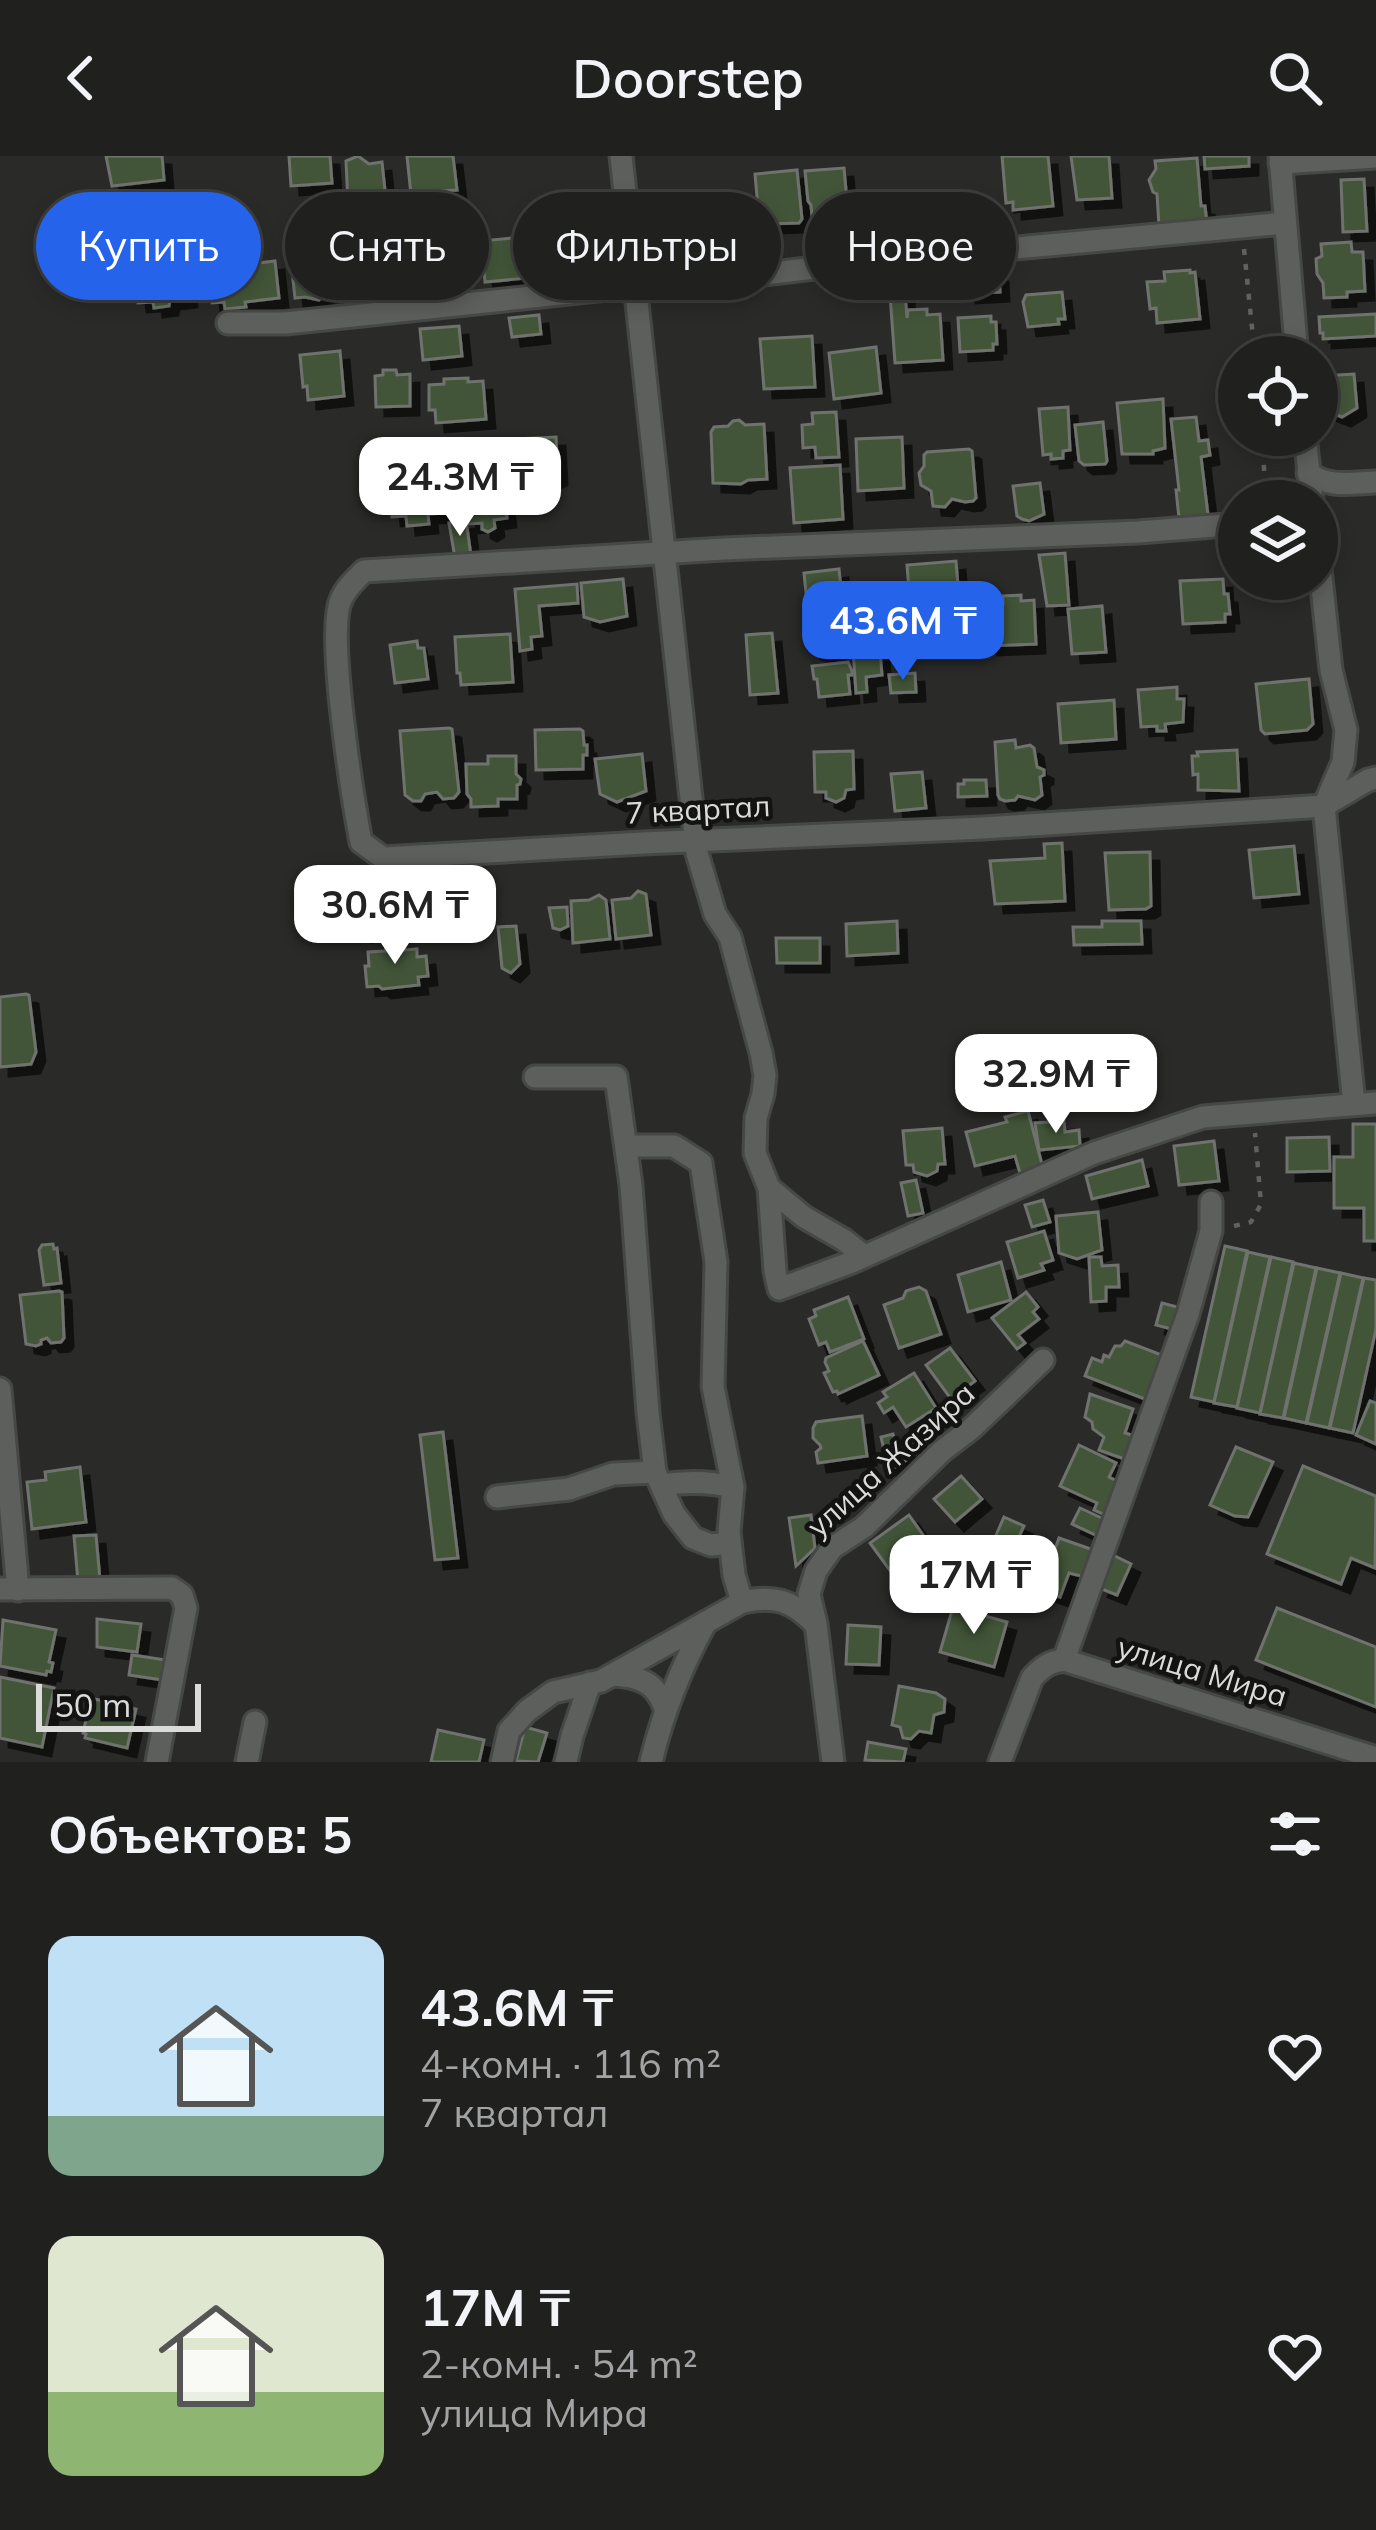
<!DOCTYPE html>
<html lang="ru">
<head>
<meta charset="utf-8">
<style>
	body { margin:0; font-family:Mulish,sans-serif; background:#2d2d2c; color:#f1f3f6; height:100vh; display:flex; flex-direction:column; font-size:45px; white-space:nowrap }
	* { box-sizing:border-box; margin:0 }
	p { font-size:39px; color:#a2a3a4 }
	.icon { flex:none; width:66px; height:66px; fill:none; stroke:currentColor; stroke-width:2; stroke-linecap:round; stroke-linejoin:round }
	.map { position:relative; height:1606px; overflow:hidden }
	.drawer { display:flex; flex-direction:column; background:#20201f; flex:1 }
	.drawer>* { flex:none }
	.banner { position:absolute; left:36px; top:36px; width:1305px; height:108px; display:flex; gap:24px }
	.tools { position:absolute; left:1218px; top:180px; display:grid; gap:24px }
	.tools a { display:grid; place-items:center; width:120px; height:120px; border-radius:50%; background:#20201f; box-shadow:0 6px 18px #0003,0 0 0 3px #3d3e3d; font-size:60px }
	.scale { position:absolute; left:36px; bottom:30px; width:165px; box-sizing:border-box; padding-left:12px; border:6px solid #dadbda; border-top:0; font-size:33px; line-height:42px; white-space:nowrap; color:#dadbda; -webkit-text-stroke:9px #131312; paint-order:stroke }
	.price { position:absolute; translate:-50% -102px; padding:0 27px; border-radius:24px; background:#fff; color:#222; font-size:39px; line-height:78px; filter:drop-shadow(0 3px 6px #0008) }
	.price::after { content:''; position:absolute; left:50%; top:72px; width:36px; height:27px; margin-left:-18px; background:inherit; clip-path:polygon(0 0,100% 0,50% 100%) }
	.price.selected { background:#2563eb; color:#fff }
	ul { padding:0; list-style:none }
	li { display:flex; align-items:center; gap:36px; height:300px; padding:0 48px }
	li span { display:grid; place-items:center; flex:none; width:336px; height:240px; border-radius:24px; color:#555 }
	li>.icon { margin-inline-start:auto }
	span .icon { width:144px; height:144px; fill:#fffc; stroke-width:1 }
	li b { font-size:51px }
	h2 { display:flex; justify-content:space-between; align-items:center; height:144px; padding:0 48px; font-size:51px }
	.chip { padding:0 42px; border-radius:54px; background:#20201f; box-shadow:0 6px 18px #0003,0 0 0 3px #3d3e3d; font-size:42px; line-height:108px }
	.chip.selected { background:#2563eb; color:#fff }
	header { display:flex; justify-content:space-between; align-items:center; height:156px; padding:0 48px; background:#20201f; font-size:54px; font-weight:600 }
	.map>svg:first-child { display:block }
</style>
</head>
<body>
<header><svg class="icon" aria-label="back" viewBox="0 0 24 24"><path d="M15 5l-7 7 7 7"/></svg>Doorstep<svg class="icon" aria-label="search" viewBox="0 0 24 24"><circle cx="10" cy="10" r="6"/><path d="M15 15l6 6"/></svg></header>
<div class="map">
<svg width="1376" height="1606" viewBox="0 0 1376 1606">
	<defs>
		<filter id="shadow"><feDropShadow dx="9" dy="9" stdDeviation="0" flood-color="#0009"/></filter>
	</defs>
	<rect width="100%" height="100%" fill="#2a2b29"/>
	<g fill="#435539" stroke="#6f726e" stroke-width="3" filter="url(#shadow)">
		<polygon points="106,0 162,0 164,24 112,30"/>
		<polygon points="289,0 330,0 332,27 291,30"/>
		<polygon points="358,0 369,8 382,6 386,44 348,48 346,5"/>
		<polygon points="407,0 453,0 457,34 442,35 442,40 411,39"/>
		<polygon points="1002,0 1048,0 1053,50 1013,54 1013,46 1006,47"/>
		<polygon points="1071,0 1109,0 1112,42 1077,44"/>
		<polygon points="1204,0 1249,0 1249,10 1205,13"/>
		<polygon points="1197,2 1201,50 1205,50 1207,67 1159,70 1157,38 1153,36 1149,24 1156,13 1155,5"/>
		<polygon points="844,12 848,57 812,60 811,49 808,45 805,15"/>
		<polygon points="797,14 802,63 799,67 767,68 759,64 755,18"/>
		<polygon points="1364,23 1367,75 1343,76 1341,24"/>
		<polygon points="730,38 735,80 699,84 694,42"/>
		<polygon points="444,46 448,85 414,88 410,49"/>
		<polygon points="523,81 527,122 485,126 481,85"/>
		<polygon points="740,85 742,111 721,113 712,108 710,90 719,90 719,86"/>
		<polygon points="1351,86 1352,96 1363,96 1365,135 1347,136 1347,141 1324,142 1323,127 1317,118 1316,103 1322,100 1321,88"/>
		<polygon points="458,90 463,140 434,142 433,132 422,133 419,94"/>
		<polygon points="183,91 188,142 170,144 169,150 154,152 153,146 138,147 132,96"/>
		<polygon points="395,92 400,136 356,140 355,126 348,127 346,103 350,102 349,97"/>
		<polygon points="342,100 346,135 325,137 319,144 305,141 295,142 291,106"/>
		<polygon points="275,105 279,142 245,146 246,151 225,153 224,146 212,147 208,113"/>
		<polygon points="1190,114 1190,117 1195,116 1200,163 1157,167 1156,152 1150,153 1147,126 1165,125 1164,116"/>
		<polygon points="999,117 1000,136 967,138 966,133 948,134 947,120"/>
		<polygon points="904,124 907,162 908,154 927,153 927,159 940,158 943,204 895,207 889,125"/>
		<polygon points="1062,136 1065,163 1058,163 1059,168 1028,171 1023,146 1026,139"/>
		<polygon points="1376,158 1376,180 1323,183 1323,177 1320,177 1319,161"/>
		<polygon points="539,159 541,178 512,181 509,162"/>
		<polygon points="991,160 991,166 996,166 997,188 993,188 993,194 960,196 958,162"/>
		<polygon points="459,170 462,200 423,204 420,173"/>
		<polygon points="812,180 815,231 764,233 760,183"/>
		<polygon points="876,191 881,237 834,243 829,197"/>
		<polygon points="340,195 344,240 308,244 307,230 303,231 300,199"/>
		<polygon points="383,214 396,214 397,219 410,218 410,250 376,251 375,220 383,219"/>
		<polygon points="1354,218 1357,252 1342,261 1326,255 1323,220"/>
		<polygon points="468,222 468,226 483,225 486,263 436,267 435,254 429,254 429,229 444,228 444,223"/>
		<polygon points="1163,243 1165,292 1153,295 1153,298 1122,298 1117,247"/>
		<polygon points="1068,251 1070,294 1063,295 1063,302 1051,303 1051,298 1043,299 1039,253"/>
		<polygon points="836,256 839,301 816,302 815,291 803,292 802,269 813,268 812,257"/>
		<polygon points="1196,261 1199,285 1208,284 1210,299 1201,301 1208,359 1179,362 1176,334 1179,334 1171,263"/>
		<polygon points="739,264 745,269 764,268 767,323 748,324 741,328 713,327 711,276 714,271 728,270 733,265"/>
		<polygon points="1103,266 1107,305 1105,308 1084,309 1079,305 1075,269"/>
		<polygon points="556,281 558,320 544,326 529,325 517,320 515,283"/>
		<polygon points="902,281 904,332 858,335 856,283"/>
		<polygon points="969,293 972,295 976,342 973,345 965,346 952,343 945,351 933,350 931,335 921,329 919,317 924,310 924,299 927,296"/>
		<polygon points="840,309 843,363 794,367 790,312"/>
		<polygon points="441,311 445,357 428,358 429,368 407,370 406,360 392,361 388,316"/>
		<polygon points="502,327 507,362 494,364 495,372 488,376 482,373 482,367 469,368 463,335 466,332"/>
		<polygon points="1040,327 1044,358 1029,365 1022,363 1017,360 1013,330"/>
		<polygon points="466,364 471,400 455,402 449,367"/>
		<polygon points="1065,397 1069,449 1047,450 1039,399"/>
		<polygon points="956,405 959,442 910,446 907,409"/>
		<polygon points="839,413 847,490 827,499 812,494 804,417"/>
		<polygon points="623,423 627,460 600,466 584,461 581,427"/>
		<polygon points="1223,423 1224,438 1228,438 1230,458 1225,458 1225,466 1183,468 1180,425"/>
		<polygon points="577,428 578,447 539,450 542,480 531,481 532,493 520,495 515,433"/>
		<polygon points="1021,439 1021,445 1034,444 1036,488 989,490 987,448 1003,448 1003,440"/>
		<polygon points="962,443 966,486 920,490 916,448"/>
		<polygon points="904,447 908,486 873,490 869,450"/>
		<polygon points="1102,450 1106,496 1072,498 1068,453"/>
		<polygon points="772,477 778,537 750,539 746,479"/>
		<polygon points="510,478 513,526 461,529 460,517 457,517 455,481"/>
		<polygon points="417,485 418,492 424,492 428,523 395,527 390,489"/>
		<polygon points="867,492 867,496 880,495 882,519 866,521 867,536 856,537 853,493"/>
		<polygon points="848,506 852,515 852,519 848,519 850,538 819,541 817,523 814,523 812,510"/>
		<polygon points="915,517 916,536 891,537 889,519"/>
		<polygon points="1309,523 1313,568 1307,574 1265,578 1261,574 1256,528"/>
		<polygon points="1177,531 1177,543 1184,543 1183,566 1165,568 1166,575 1157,575 1157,570 1141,571 1138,534"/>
		<polygon points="1114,544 1116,583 1061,587 1058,548"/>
		<polygon points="449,572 452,573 459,636 454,642 443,643 437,636 425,638 421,645 413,645 405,639 400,575"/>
		<polygon points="580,573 583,575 584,589 587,589 587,599 583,599 583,613 536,614 535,574"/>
		<polygon points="1015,584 1016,592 1030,589 1034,592 1037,611 1044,614 1044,619 1040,621 1042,639 1035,644 1018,640 1015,644 1005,645 1000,643 998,639 995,586"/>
		<polygon points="1237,594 1239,635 1198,634 1198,618 1193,619 1192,600 1198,600 1197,596"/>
		<polygon points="853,595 854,633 846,634 844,642 836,646 826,642 826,636 815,636 814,596"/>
		<polygon points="642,598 646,635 617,646 600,638 595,603"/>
		<polygon points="488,600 516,600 516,618 521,623 520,628 517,629 517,643 498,643 498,650 471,651 471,643 467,638 466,608 488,608"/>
		<polygon points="922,616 926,652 895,655 891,618"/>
		<polygon points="964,624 986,624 987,640 958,641 958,628 964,628"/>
		<polygon points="1062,687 1065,745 995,748 990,705 1045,702 1044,688"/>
		<polygon points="1294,690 1299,738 1254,742 1249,694"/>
		<polygon points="1150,696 1151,750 1146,753 1109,754 1105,697"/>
		<polygon points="485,717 485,732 421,735 420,719"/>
		<polygon points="376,722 383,775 362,777 355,725"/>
		<polygon points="638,735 646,738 651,779 616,783 612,744 631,742"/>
		<polygon points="599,739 606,744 610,783 573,787 571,745 589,744"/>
		<polygon points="567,751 568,770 560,774 553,772 549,752"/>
		<polygon points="897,765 898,797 847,800 846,768"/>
		<polygon points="1102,765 1141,765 1142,788 1074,789 1073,771 1102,771"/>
		<polygon points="516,770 520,808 511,817 502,812 498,771"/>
		<polygon points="776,782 820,782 820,807 777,807"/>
		<polygon points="404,786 405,794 417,793 417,801 426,800 428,820 418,821 419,829 382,833 379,830 367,831 365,810 369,810 368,796 386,795 385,788"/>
		<polygon points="26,838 29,839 36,896 31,908 0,911 0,841"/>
		<polygon points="1028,955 1043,1012 1020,1017 1015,1000 975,1010 966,976 1007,966 1005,961"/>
		<polygon points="1064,965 1065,976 1079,974 1080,990 1039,994 1035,967"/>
		<polygon points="1353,968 1376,968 1376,1085 1364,1085 1364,1052 1334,1052 1334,1001 1353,1001"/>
		<polygon points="942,972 945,1008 938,1008 937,1015 927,1020 914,1016 913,1009 906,1009 903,975"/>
		<polygon points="1329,981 1330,1015 1287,1016 1287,982"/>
		<polygon points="1214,985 1219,1025 1179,1029 1174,990"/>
		<polygon points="1142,1004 1148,1030 1092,1043 1086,1020"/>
		<polygon points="916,1024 923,1057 908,1060 901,1027"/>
		<polygon points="1043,1044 1050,1066 1032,1071 1025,1049"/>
		<polygon points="1098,1056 1102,1094 1077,1103 1059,1097 1056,1060"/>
		<polygon points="1044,1075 1053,1104 1041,1108 1044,1114 1018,1122 1007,1086"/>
		<polygon points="53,1088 54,1093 57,1092 61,1127 44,1129 39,1094 42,1089"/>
		<polygon points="1225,1090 1247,1095 1214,1246 1191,1241"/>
		<polygon points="1248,1096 1270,1101 1237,1251 1214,1247"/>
		<polygon points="1089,1101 1101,1101 1102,1110 1118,1109 1119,1131 1106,1131 1106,1145 1091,1146"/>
		<polygon points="1271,1101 1293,1106 1260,1257 1237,1252"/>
		<polygon points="1001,1106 1011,1144 968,1156 958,1119"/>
		<polygon points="1294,1107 1316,1112 1283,1262 1260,1258"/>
		<polygon points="1317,1112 1340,1117 1306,1267 1284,1262"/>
		<polygon points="1341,1117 1363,1122 1329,1272 1307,1267"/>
		<polygon points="1364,1122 1376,1124 1376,1173 1353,1277 1330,1272"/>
		<polygon points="919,1131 926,1135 941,1178 899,1192 884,1149 903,1142 906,1135"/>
		<polygon points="59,1135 62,1136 64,1182 61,1186 51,1187 47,1182 41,1184 41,1188 36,1190 26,1188 20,1139"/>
		<polygon points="1026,1136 1038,1151 1033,1156 1039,1163 1018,1179 1025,1187 1017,1193 992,1162"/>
		<polygon points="848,1141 864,1183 830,1196 826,1186 819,1189 809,1163 816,1160 814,1154"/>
		<polygon points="1162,1147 1181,1152 1175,1174 1156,1169"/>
		<polygon points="863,1185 879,1219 838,1238 837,1235 833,1236 824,1217 829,1215 825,1206 826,1202"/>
		<polygon points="1125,1185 1167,1201 1150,1245 1085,1220 1092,1202 1102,1206 1104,1199 1109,1201 1115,1190 1121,1190"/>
		<polygon points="950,1192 975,1225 951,1243 926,1209"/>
		<polygon points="914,1217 936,1252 906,1271 893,1251 884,1257 878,1247 887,1241 883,1236"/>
		<polygon points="1090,1238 1133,1253 1125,1277 1138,1281 1130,1305 1099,1294 1104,1281 1093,1273 1092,1266 1085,1261"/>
		<polygon points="1370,1245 1376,1247 1376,1288 1356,1279"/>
		<polygon points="862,1260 867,1300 818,1307 816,1296 821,1292 820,1289 813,1282 813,1272 816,1266"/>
		<polygon points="443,1276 458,1402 435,1404 420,1279"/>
		<polygon points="893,1278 897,1294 912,1285 919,1296 889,1315 881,1281"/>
		<polygon points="1079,1289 1116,1307 1109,1321 1125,1329 1110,1361 1094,1354 1097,1347 1060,1330"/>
		<polygon points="1236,1291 1273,1306 1248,1361 1235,1360 1210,1349"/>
		<polygon points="1303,1310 1376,1340 1375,1412 1351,1402 1341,1428 1267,1398"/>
		<polygon points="80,1311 86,1366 32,1373 27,1326 46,1324 45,1316"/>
		<polygon points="961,1320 982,1343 955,1366 934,1343"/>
		<polygon points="1080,1352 1110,1366 1102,1382 1072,1368"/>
		<polygon points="811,1359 815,1392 796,1410 789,1362"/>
		<polygon points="909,1359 937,1399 899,1427 870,1387"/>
		<polygon points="1004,1361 1024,1370 1009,1402 990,1393"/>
		<polygon points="96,1379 100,1424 78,1426 74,1380"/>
		<polygon points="1059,1382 1102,1397 1093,1423 1069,1417 1060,1441 1040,1434"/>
		<polygon points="1113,1399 1131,1408 1117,1439 1099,1432"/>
		<polygon points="953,1451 1007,1466 994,1511 940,1496"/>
		<polygon points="1277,1452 1376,1491 1376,1551 1256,1504"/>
		<polygon points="97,1463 141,1468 137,1496 97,1491"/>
		<polygon points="3,1464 56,1474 49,1506 53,1507 51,1516 47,1515 46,1519 0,1510"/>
		<polygon points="848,1469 881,1471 879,1509 846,1508"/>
		<polygon points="132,1499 166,1504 163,1524 129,1519"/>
		<polygon points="0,1521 54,1532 42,1591 0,1582"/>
		<polygon points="899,1530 936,1537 945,1543 944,1556 934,1559 931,1577 919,1575 911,1583 903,1582 900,1571 892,1569"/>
		<polygon points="91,1542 136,1553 127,1592 85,1582 86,1578 83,1577"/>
		<polygon points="525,1571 547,1577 538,1606 516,1605"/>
		<polygon points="438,1574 484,1584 479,1606 431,1606"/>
		<polygon points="868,1586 906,1593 903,1606 865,1604"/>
	</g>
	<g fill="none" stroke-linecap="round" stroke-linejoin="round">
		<g stroke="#464845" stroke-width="27">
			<g id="minor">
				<polyline points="621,0 697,697 715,758 730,781 761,897 765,919 763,938 756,962 755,997 769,1032 775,1115 779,1133 852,1106 1094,997 1203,961 1376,947"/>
				<polyline points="1280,0 1297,201"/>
				<polyline points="1280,7 1376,1"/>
				<polyline points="637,133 866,106 1285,67"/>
				<polyline points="228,167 286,167 636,130"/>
				<polyline points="1305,279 1312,345"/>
				<path d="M1308,317C1329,332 1351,327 1376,326"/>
				<path d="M1239,368L1138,376L724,393L364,415C356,423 345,433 341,444C326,477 353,644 361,686L383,702L643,687L983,672L1324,650L1368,624L1376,622"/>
				<polyline points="1317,385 1331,514 1346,574 1343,606 1324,650 1354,948"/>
				<polyline points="535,921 616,921 631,1029 648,1257 655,1316 674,1358 693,1382 711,1389 730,1387"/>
				<polyline points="626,990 674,990 701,1007 716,1106 713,1231 733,1331 729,1376 734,1419 742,1446"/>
				<polyline points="769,1032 804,1061 844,1084 864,1100"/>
				<polyline points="0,1233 18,1434"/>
				<path d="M661,1329C687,1325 708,1325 733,1331"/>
				<polyline points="497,1341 569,1333 613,1318 655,1316"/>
				<polyline points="0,1433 172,1432 182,1439 186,1452 157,1606"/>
				<polyline points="1064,1504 1188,1158 1211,1075 1211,1046"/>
				<path d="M612,1519C638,1520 657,1526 665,1553"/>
				<polyline points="247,1606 255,1566"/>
				<path d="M502,1606L509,1575L527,1555L553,1536L601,1525L742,1446C774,1439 792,1444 815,1468"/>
				<polyline points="566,1606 572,1580 590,1527"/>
				<path d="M651,1606C663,1556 681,1511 706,1466"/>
				<polyline points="833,1606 816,1468 809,1438 816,1415 832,1392 864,1371 942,1295 972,1272 1043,1204"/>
				<path d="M1000,1606L1032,1522C1042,1511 1049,1506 1064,1504L1376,1602"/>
			</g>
		</g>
		<g stroke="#616260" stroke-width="4.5" stroke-dasharray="6 9" stroke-linecap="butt">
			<polyline points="1244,93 1255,201"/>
			<polyline points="1262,279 1266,345"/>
			<polyline points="1234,1070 1251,1066 1261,1048 1255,977"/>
		</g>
		<use href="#minor" stroke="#5d5f5c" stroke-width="21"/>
	</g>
	<g text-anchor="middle" stroke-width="9" stroke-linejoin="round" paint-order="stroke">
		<g font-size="30" fill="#dadbda" stroke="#131312">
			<text transform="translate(698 654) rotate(-3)" y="10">7 квартал</text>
			<text transform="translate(891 1304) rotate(-42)" y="10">улица Жазира</text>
			<text transform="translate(1202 1516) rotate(17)" y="10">улица Мира</text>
		</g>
	</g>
</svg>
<div class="tools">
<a><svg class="icon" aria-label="locate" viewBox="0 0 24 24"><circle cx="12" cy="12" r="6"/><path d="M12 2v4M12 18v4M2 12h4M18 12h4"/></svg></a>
<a><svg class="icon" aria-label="layers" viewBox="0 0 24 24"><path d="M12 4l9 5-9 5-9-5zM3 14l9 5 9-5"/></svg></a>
</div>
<div class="scale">50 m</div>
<b class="price" style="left:460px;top:383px">24.3M ₸</b>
<b class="price selected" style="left:903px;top:527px">43.6M ₸</b>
<b class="price" style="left:395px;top:811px">30.6M ₸</b>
<b class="price" style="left:1056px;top:980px">32.9M ₸</b>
<b class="price" style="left:974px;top:1481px">17M ₸</b>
<div class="banner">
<a class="chip selected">Купить</a>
<a class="chip">Снять</a>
<a class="chip">Фильтры</a>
<a class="chip">Новое</a>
</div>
</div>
<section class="drawer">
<h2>Объектов: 5<svg class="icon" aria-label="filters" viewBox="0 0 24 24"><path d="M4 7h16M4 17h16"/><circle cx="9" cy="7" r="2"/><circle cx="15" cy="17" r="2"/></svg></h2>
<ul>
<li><span style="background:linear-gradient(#bfe0f5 75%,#7fa58c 0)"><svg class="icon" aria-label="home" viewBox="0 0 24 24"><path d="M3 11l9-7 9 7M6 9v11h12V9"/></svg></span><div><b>43.6M ₸</b><p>4-комн. · 116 m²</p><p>7 квартал</p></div><svg class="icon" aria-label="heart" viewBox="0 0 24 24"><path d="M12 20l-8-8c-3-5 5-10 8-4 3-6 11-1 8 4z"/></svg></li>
<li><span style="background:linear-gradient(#dfe7d0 65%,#8fb573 0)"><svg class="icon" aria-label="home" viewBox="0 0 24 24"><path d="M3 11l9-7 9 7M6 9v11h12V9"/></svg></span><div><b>17M ₸</b><p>2-комн. · 54 m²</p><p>улица Мира</p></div><svg class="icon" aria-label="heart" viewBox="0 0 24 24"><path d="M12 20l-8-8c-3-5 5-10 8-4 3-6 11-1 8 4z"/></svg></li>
</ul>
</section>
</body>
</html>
